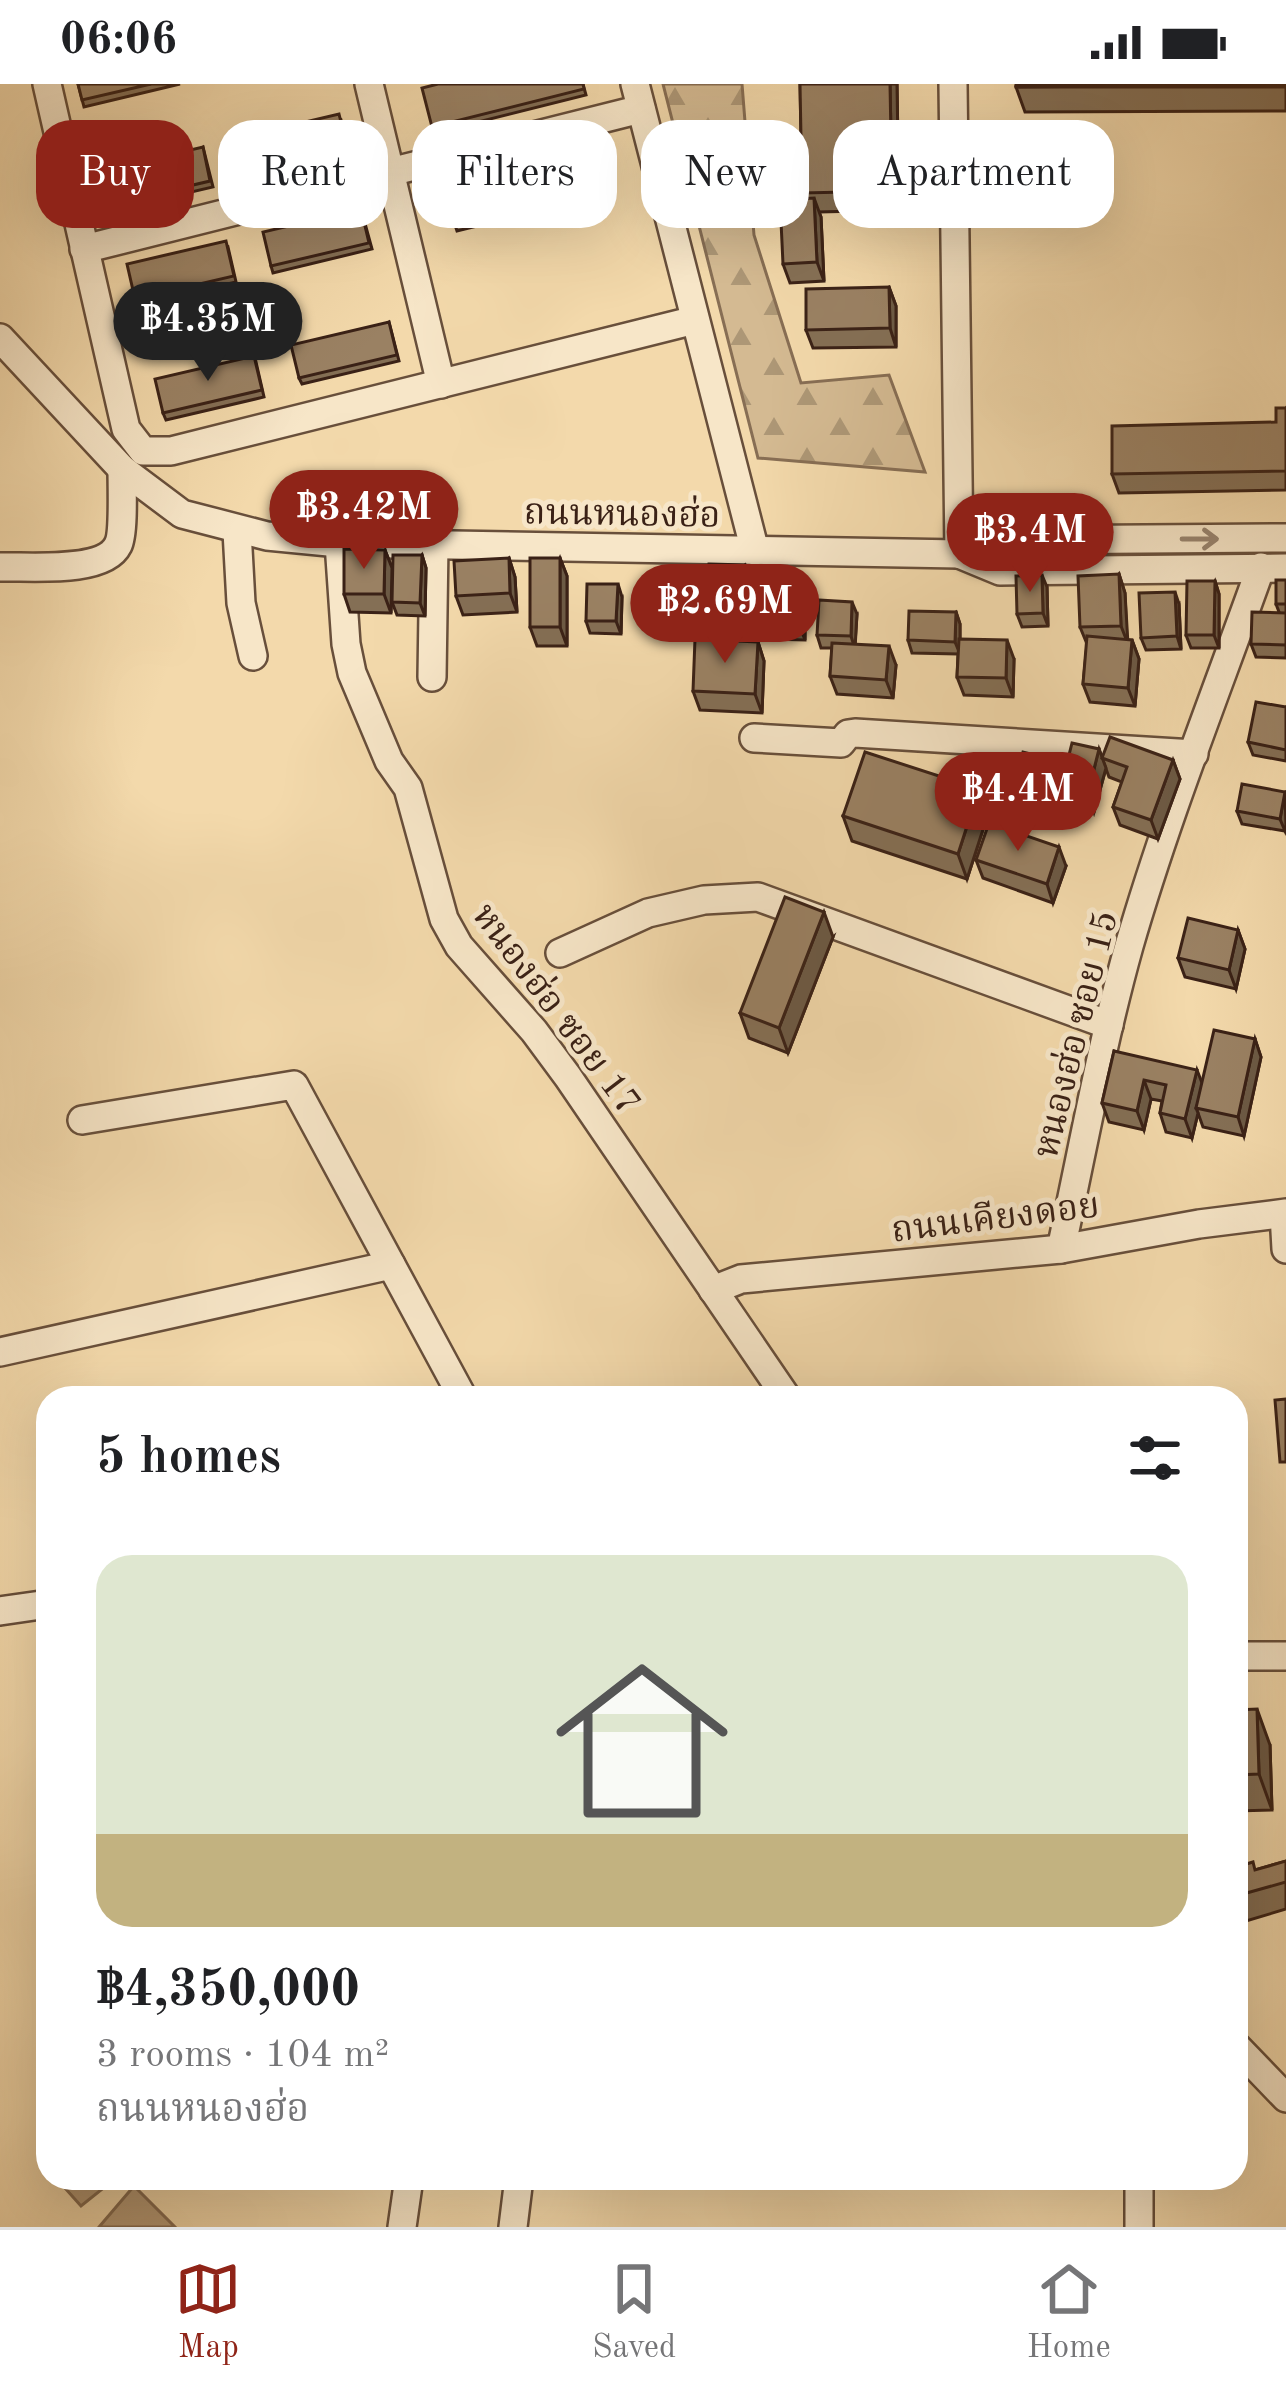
<!DOCTYPE html>
<html lang="en">
<head>
<meta charset="utf-8">
<style>
	body { margin:0; font-family:"Old Standard TT","Noto Serif Thai",serif; background:#f6f6f6; color:#202124; height:100vh; display:flex; flex-direction:column; font-size:45px; white-space:nowrap }
	* { box-sizing:border-box; margin:0 }
	p { font-size:39px; color:#757577 }
	.icon { flex:none; width:66px; height:66px; fill:none; stroke:currentColor; stroke-width:2; stroke-linecap:round; stroke-linejoin:round }
	.map { position:relative; flex:1; overflow:hidden }
	.details { position:absolute; left:36px; top:1302px; width:1212px; height:804px; display:flex; flex-direction:column; background:#fff; border-radius:36px; box-shadow:0 12px 48px #0002 }
	.details>* { flex:none }
	.top-card { position:absolute; left:36px; top:36px; width:1215px; height:108px; display:flex; gap:24px }
	.price { position:absolute; translate:-50% -102px; padding:0 27px; border-radius:42px; background:#8f2418; color:#fff; font-size:39px; line-height:78px; filter:drop-shadow(0 3px 6px #0008) }
	.price::after { content:''; position:absolute; left:50%; top:72px; width:36px; height:27px; margin-left:-18px; background:inherit; clip-path:polygon(0 0,100% 0,50% 100%) }
	.price.current { background:#222; color:#fff }
	ul { padding:0; list-style:none }
	li { display:grid; align-content:center; gap:24px; height:636px; padding:0 60px }
	li span { display:grid; place-items:center; height:372px; border-radius:36px; color:#555 }
	li>.icon { margin-inline-start:auto }
	span .icon { width:216px; height:216px; fill:#fffc; stroke-width:1 }
	li b { font-size:51px }
	h2 { display:flex; justify-content:space-between; align-items:center; height:144px; padding:0 60px; font-size:51px }
	.chip { padding:0 42px; border-radius:36px; background:#fff; box-shadow:0 12px 48px #0002; font-size:42px; line-height:108px }
	.chip.current { background:#8f2418; color:#fff }
	.status { display:flex; justify-content:space-between; align-items:center; height:84px; padding:0 60px; background:#fff; direction:ltr }
	.status svg { height:33px; fill:currentColor }
	.tab-bar { display:flex; justify-content:space-around; align-items:center; height:168px; border-top:3px solid #e0e0e0; background:#fff; font-size:33px; color:#757577 }
	.tab-bar a { display:grid; justify-items:center; gap:6px }
	.tab-bar .current { color:#8f2418 }
	.map>svg:first-child { display:block }
</style>
</head>
<body>
<div class="status"><b>06:06</b><svg viewBox="0 0 49 12"><path d="M0 12V9h3v3zM5 12V6h3v6zM10 12V3h3v9zM15 12V0h3v12zM26 1h20v11H26zM47 4h2v5h-2z"/></svg></div>
<div class="map">
<svg width="1286" height="2143" viewBox="0 0 1286 2143">
	<defs>
		<pattern id="forest-firs" width="22" height="20" patternUnits="userSpaceOnUse" patternTransform="scale(3)"><rect width="22" height="20" fill="#d4ba92"/><path d="M5 1l3.5 6h-7zM16 11l3.5 6h-7z" fill="#ad9776"/></pattern>
	</defs>
	<rect width="100%" height="100%" fill="#f3d9ab"/>
	<filter id="stains"><feTurbulence type="fractalNoise" baseFrequency=".00167" numOctaves="4"/><feColorMatrix values="0 0 0 0 .2 0 0 0 0 .09 0 0 0 0 .02 0 0 0 .5 -.17"/></filter>
	<radialGradient id="worn" r=".72"><stop offset=".6" stop-color="#630" stop-opacity="0"/><stop offset="1" stop-color="#630" stop-opacity=".3"/></radialGradient>
	<polygon fill="url(#forest-firs)" stroke="#876e54" stroke-width="3" points="663,0 742,0 754,151 801,299 889,291 925,388 758,374"/>
	<g fill="#b49a78" stroke="#836a51" stroke-width="3">
		<polygon points="56,2094 116,2094 81,2122"/>
		<polygon points="134,2102 175,2143 99,2143"/>
	</g>
	<g fill="none" stroke-linecap="round" stroke-linejoin="round">
		<g stroke="#684f3b" stroke-width="32">
			<g id="minor">
				<polyline points="47,0 126,345 143,367 171,367 695,236"/>
				<polyline points="369,0 441,300"/>
				<polyline points="635,0 755,467"/>
				<polyline points="953,0 959,470"/>
				<polyline points="84,165 641,25"/>
				<polyline points="0,254 122,385 182,430 267,452 339,459 959,470 1005,456 1286,454"/>
				<polyline points="237,447 241,519 253,572"/>
				<polyline points="339,459 346,560 352,589 389,677 408,704 444,835 459,862 534,947 568,993 787,1314"/>
				<polyline points="959,470 1000,487 1286,484"/>
				<path d="M0,483C28,482 104,490 118,461C124,450 122,401 122,385"/>
				<polyline points="432,593 434,460"/>
				<polyline points="754,654 841,659 848,650 855,649 1194,670"/>
				<polyline points="560,869 648,829 704,816 758,813 1109,941"/>
				<polyline points="82,1036 294,1001 463,1314"/>
				<polyline points="1284,1130 1286,1165"/>
				<path d="M1061,1165C1083,1064 1101,962 1129,862C1166,734 1216,609 1261,483"/>
				<polyline points="713,1206 741,1195 1061,1165 1199,1140 1286,1129"/>
				<polyline points="0,1268 391,1181"/>
				<polyline points="0,1527 48,1520"/>
				<polyline points="1236,1572 1286,1572"/>
				<polyline points="1236,1962 1286,2014"/>
				<polyline points="1139,2094 1139,2143"/>
				<polyline points="402,2143 409,2094"/>
				<polyline points="513,2143 519,2094"/>
			</g>
		</g>
		<use href="#minor" stroke="#f7e6c8" stroke-width="27"/>
	</g>
	<g fill="#846f55" stroke="#3a2116" stroke-width="3">
		<polygon points="78,0 180,0 84,23"/>
		<polygon points="583,0 586,11 434,49 432,43"/>
		<polygon points="800,0 897,0 899,126 819,128 821,133 824,197 790,199 783,180 804,115 802,109"/>
		<polygon points="1286,0 1286,27 1025,28 1016,3"/>
		<polygon points="341,36 350,70 251,93 249,86"/>
		<polygon points="203,63 213,103 114,126 112,120"/>
		<polygon points="598,64 610,109 457,147 455,141"/>
		<polygon points="361,125 372,165 273,189 271,182"/>
		<polygon points="228,163 236,198 137,221 135,215"/>
		<polygon points="889,203 896,222 896,263 813,264 806,246"/>
		<polygon points="389,238 399,277 302,300 299,294"/>
		<polygon points="256,278 264,313 166,336 163,329"/>
		<polygon points="1286,324 1286,406 1119,409 1112,390 1276,338"/>
		<polygon points="385,466 392,484 391,529 350,528 344,510"/>
		<polygon points="422,471 426,484 425,532 397,531 392,518"/>
		<polygon points="509,474 515,493 517,528 463,531 456,512"/>
		<polygon points="560,474 567,492 567,562 537,562 530,543"/>
		<polygon points="745,481 750,494 749,524 713,522 708,510"/>
		<polygon points="1119,490 1125,509 1127,556 1132,556 1139,575 1135,622 1090,618 1083,600 1087,560 1080,543"/>
		<polygon points="1286,496 1286,574 1256,573 1251,560 1279,528 1276,520"/>
		<polygon points="1215,497 1219,510 1219,564 1191,564 1186,551"/>
		<polygon points="1047,503 1048,542 1022,543 1017,530"/>
		<polygon points="622,513 621,550 590,549 586,537"/>
		<polygon points="1179,520 1181,565 1146,566 1141,554"/>
		<polygon points="805,521 805,556 769,555 764,543"/>
		<polygon points="956,528 960,540 960,555 1014,575 1013,613 964,611 957,593 958,570 912,569 908,556"/>
		<polygon points="857,530 855,560 896,581 893,614 837,610 830,592 832,564 821,564 817,551"/>
		<polygon points="758,558 764,577 762,629 700,626 693,607"/>
		<polygon points="1286,623 1286,677 1253,671 1248,658"/>
		<polygon points="1099,665 1106,684 1094,728 1024,710 1017,691 1067,679"/>
		<polygon points="1102,674 1173,676 1180,695 1158,755 1120,741 1113,723 1122,698 1109,693"/>
		<polygon points="979,705 988,730 967,795 852,757 843,732"/>
		<polygon points="1285,708 1285,747 1242,740 1237,727"/>
		<polygon points="976,776 1066,782 1053,819 983,794"/>
		<polygon points="1238,846 1245,865 1236,905 1185,893 1178,874"/>
		<polygon points="833,853 788,969 749,954 740,929"/>
		<polygon points="1255,955 1261,973 1244,1052 1203,1043 1198,1029 1192,1054 1166,1048 1160,1029 1162,1017 1151,1015 1144,1046 1109,1038 1102,1019 1114,967 1202,999"/>
		<polygon points="1236,1626 1270,1661 1272,1726 1236,1727"/>
		<polygon points="1286,1777 1286,1825 1236,1840 1236,1783 1255,1786"/>
	</g>
	<g fill="#6c5a45" stroke="#3a2116" stroke-width="3">
		<polygon points="890,0 897,0 899,126 892,107"/>
		<polygon points="814,114 821,133 824,197 817,178"/>
		<polygon points="889,203 896,222 896,263 890,244"/>
		<polygon points="385,466 392,484 391,529 384,510"/>
		<polygon points="422,471 426,484 425,532 420,519"/>
		<polygon points="509,474 515,493 517,528 510,509"/>
		<polygon points="560,474 567,492 567,562 560,543"/>
		<polygon points="745,481 750,494 749,524 744,511"/>
		<polygon points="1119,490 1125,509 1128,560 1121,542"/>
		<polygon points="1042,491 1047,503 1048,542 1043,529"/>
		<polygon points="1215,497 1219,510 1219,564 1214,551"/>
		<polygon points="618,500 622,513 621,550 616,537"/>
		<polygon points="801,508 805,521 805,556 800,543"/>
		<polygon points="1175,508 1179,520 1181,565 1177,552"/>
		<polygon points="852,518 857,530 855,565 851,552"/>
		<polygon points="956,528 960,540 960,570 955,558"/>
		<polygon points="1007,556 1014,575 1013,613 1006,594"/>
		<polygon points="1132,556 1139,575 1135,622 1128,604"/>
		<polygon points="758,558 764,577 762,629 755,610"/>
		<polygon points="889,562 896,581 893,614 886,596"/>
		<polygon points="1099,665 1106,684 1094,728 1088,709"/>
		<polygon points="1173,676 1180,695 1158,755 1151,736"/>
		<polygon points="979,705 988,730 967,795 958,770"/>
		<polygon points="1285,708 1286,742 1285,747 1280,735"/>
		<polygon points="1059,763 1066,782 1053,819 1047,800"/>
		<polygon points="824,828 833,853 788,969 779,944"/>
		<polygon points="1238,846 1245,865 1236,905 1229,886"/>
		<polygon points="1255,955 1261,973 1244,1052 1238,1033"/>
		<polygon points="1197,986 1204,1004 1196,1024 1198,1029 1192,1054 1185,1035"/>
		<polygon points="1144,996 1151,1015 1144,1046 1137,1027"/>
		<polygon points="1257,1625 1270,1661 1272,1726 1259,1690"/>
	</g>
	<g fill="#9a8163" stroke="#3a2116" stroke-width="3">
		<polygon points="78,0 151,0 82,16"/>
		<polygon points="438,0 583,0 584,5 432,43 422,4"/>
		<polygon points="800,0 890,0 892,107 802,109"/>
		<rect x="1016" y="0" width="270" height="3"/>
		<polygon points="339,30 347,63 249,86 241,53"/>
		<polygon points="203,63 210,97 112,120 104,86"/>
		<polygon points="598,64 608,103 455,141 445,101"/>
		<polygon points="814,114 817,178 783,180 780,116"/>
		<polygon points="361,125 369,159 271,182 263,148"/>
		<polygon points="226,157 234,192 135,215 127,180"/>
		<polygon points="889,203 890,244 806,246 806,205"/>
		<polygon points="389,238 397,271 299,294 291,261"/>
		<polygon points="254,272 262,306 163,329 155,295"/>
		<polygon points="1276,324 1286,324 1286,387 1112,390 1112,342 1276,338"/>
		<polygon points="344,465 385,466 384,510 344,510"/>
		<polygon points="393,471 422,471 420,519 392,518"/>
		<polygon points="509,474 510,509 456,512 454,477"/>
		<rect x="530" y="474" width="30" height="69"/>
		<polygon points="709,480 745,481 744,511 708,510"/>
		<polygon points="1119,490 1121,542 1080,543 1078,492"/>
		<polygon points="1042,491 1043,529 1017,530 1016,492"/>
		<rect x="1276" y="496" width="10" height="24"/>
		<polygon points="1187,497 1215,497 1214,551 1186,551"/>
		<polygon points="587,500 618,500 616,537 586,537"/>
		<polygon points="765,507 801,508 800,543 764,543"/>
		<polygon points="1175,508 1177,552 1141,554 1139,509"/>
		<polygon points="819,516 852,518 851,552 817,551"/>
		<polygon points="909,527 956,528 955,558 908,556"/>
		<polygon points="1252,528 1286,529 1286,561 1251,560"/>
		<polygon points="1087,552 1132,556 1128,604 1083,600"/>
		<polygon points="695,555 758,558 755,610 693,607"/>
		<polygon points="959,555 1007,556 1006,594 957,593"/>
		<polygon points="832,559 889,562 886,596 830,592"/>
		<polygon points="1256,618 1286,623 1286,666 1248,658"/>
		<polygon points="1110,653 1173,676 1151,736 1113,723 1127,683 1102,674"/>
		<polygon points="1072,659 1099,665 1088,709 1017,691 1023,668 1067,679"/>
		<polygon points="865,668 979,705 958,770 843,732"/>
		<polygon points="1242,700 1285,708 1280,735 1237,727"/>
		<polygon points="989,739 1059,763 1047,800 976,776"/>
		<polygon points="785,813 824,828 779,944 740,929"/>
		<polygon points="1188,834 1238,846 1229,886 1178,874"/>
		<polygon points="1214,946 1255,955 1238,1033 1196,1024"/>
		<polygon points="1114,967 1197,986 1185,1035 1160,1029 1166,1001 1144,996 1137,1027 1102,1019"/>
		<polygon points="1286,1315 1286,1378 1280,1378 1275,1316"/>
		<polygon points="1257,1625 1259,1690 1236,1691 1236,1626"/>
		<polygon points="1286,1777 1286,1798 1236,1812 1236,1783 1253,1778 1255,1786"/>
	</g>
	<defs><path id="oneway-shaft" d="M-6 0H5M1.5-3L5.5 0L1.5 3" fill="none" stroke-width="1.6" stroke-linecap="round" stroke-linejoin="round" transform="scale(3)"/></defs>
	<use stroke="#98846f" href="#oneway-shaft" transform="translate(1200 455)"/>
	<g text-anchor="middle" stroke-width="10" stroke-linejoin="round" paint-order="stroke">
		<g font-size="36" fill="#3a2116" stroke="#f7e6c8">
			<text transform="translate(622 428) rotate(1)" y="13">ถนนหนองฮ่อ</text>
			<text transform="translate(558 924) rotate(53)" y="13">หนองฮ่อ ซอย 17</text>
			<text transform="translate(1074 950) rotate(-76)" y="13">หนองฮ่อ ซอย 15</text>
			<text transform="translate(995 1132) rotate(-7)" y="13">ถนนเคียงดอย</text>
		</g>
	</g>
	<rect width="100%" height="100%" filter="url(#stains)"/>
	<rect width="100%" height="100%" fill="url(#worn)"/>
</svg>
<b class="price current" style="left:208px;top:300px">฿4.35M</b>
<b class="price" style="left:364px;top:488px">฿3.42M</b>
<b class="price" style="left:1030px;top:511px">฿3.4M</b>
<b class="price" style="left:725px;top:582px">฿2.69M</b>
<b class="price" style="left:1018px;top:770px">฿4.4M</b>
<div class="top-card">
<a class="chip current">Buy</a>
<a class="chip">Rent</a>
<a class="chip">Filters</a>
<a class="chip">New</a>
<a class="chip">Apartment</a>
</div>
<section class="details">
<h2>5 homes<svg class="icon" aria-label="filters" viewBox="0 0 24 24"><path d="M4 7h16M4 17h16"/><circle cx="9" cy="7" r="2"/><circle cx="15" cy="17" r="2"/></svg></h2>
<ul>
<li><span style="background:linear-gradient(#dfe7d0 75%,#c2b280 0)"><svg class="icon" aria-label="home" viewBox="0 0 24 24"><path d="M3 11l9-7 9 7M6 9v11h12V9"/></svg></span><div><b>฿4,350,000</b><p>3 rooms · 104 m²</p><p>ถนนหนองฮ่อ</p></div></li>
</ul>
</section>
</div>
<nav class="tab-bar">
<a class="current"><svg class="icon" aria-label="map" viewBox="0 0 24 24"><path d="M3 6l6-2 6 2 6-2v14l-6 2-6-2-6 2zM9 4v14M15 6v14"/></svg>Map</a>
<a><svg class="icon" aria-label="saved" viewBox="0 0 24 24"><path d="M7 4h10v16l-5-4-5 4z"/></svg>Saved</a>
<a><svg class="icon" aria-label="home" viewBox="0 0 24 24"><path d="M3 11l9-7 9 7M6 9v11h12V9"/></svg>Home</a>
</nav>
</body>
</html>
